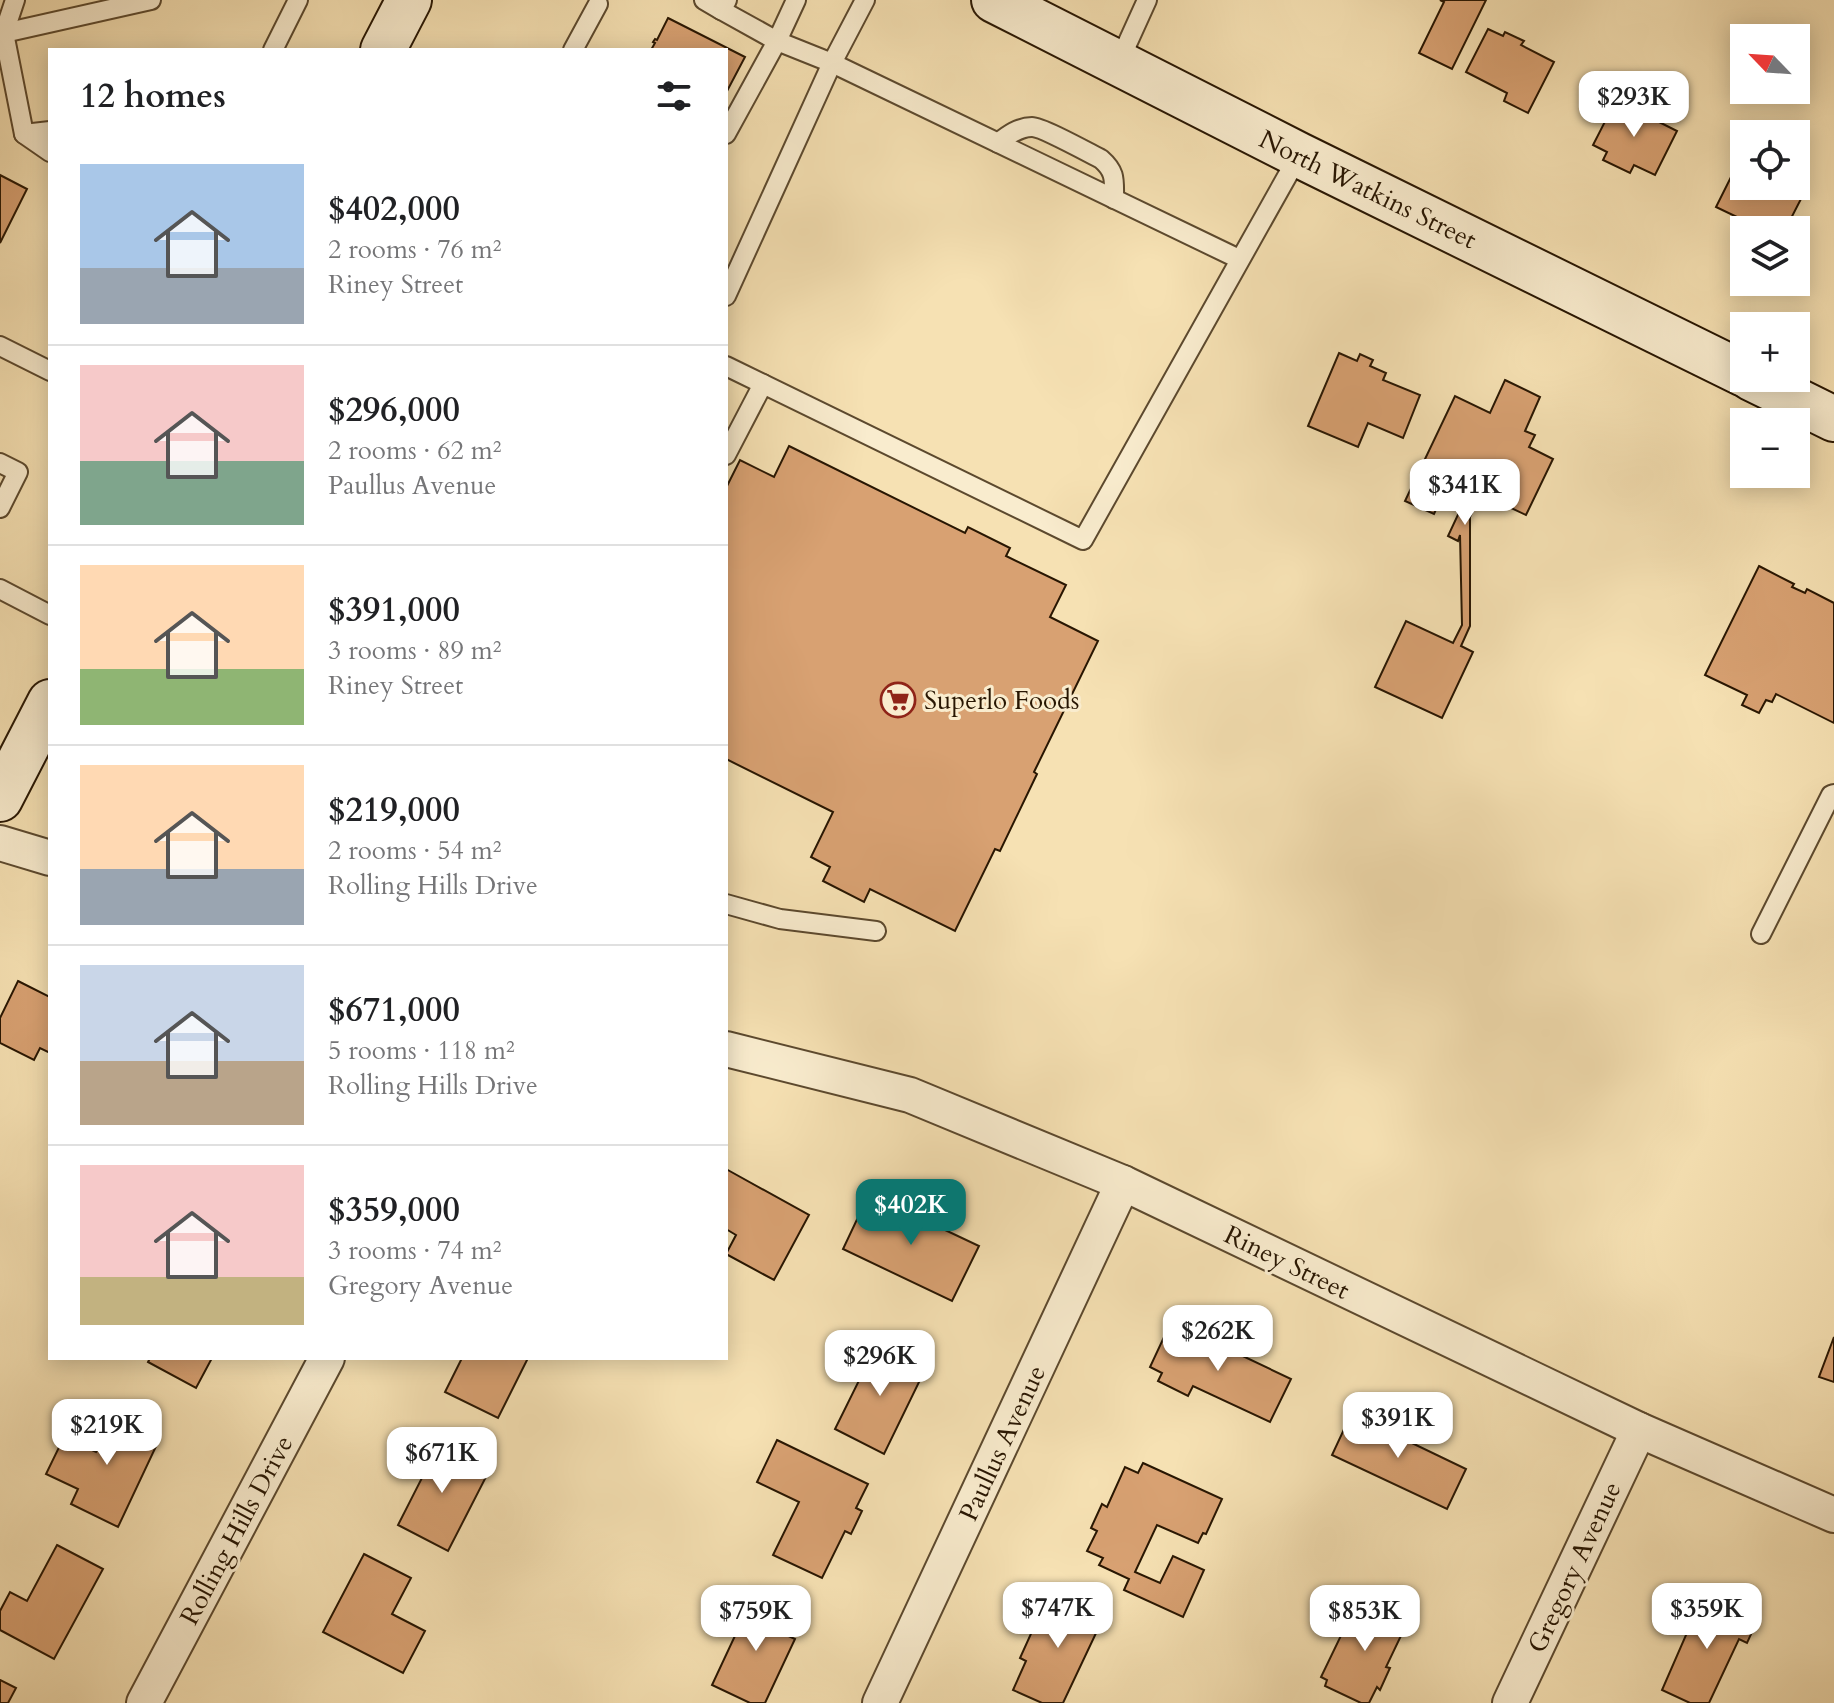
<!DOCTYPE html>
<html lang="en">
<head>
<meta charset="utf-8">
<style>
	body { margin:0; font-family:Cardo,serif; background:#f2f2f2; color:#202124; height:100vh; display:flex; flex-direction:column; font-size:30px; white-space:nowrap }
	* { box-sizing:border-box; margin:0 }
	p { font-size:26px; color:#757577 }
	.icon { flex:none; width:44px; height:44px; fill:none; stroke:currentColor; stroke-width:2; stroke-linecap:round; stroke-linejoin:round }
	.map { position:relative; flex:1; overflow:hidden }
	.sheet { position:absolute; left:48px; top:48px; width:680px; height:1312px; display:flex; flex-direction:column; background:#fff; border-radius:0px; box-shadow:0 4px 20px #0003 }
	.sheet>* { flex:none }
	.needle { width:52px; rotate:295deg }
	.buttons { position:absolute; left:1730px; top:24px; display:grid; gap:16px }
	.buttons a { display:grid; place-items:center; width:80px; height:80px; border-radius:0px; background:#fff; box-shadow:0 4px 20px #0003; font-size:40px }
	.price { position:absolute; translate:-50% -68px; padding:0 18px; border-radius:16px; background:#fff; color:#222; font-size:26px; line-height:52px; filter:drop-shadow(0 2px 4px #0008) }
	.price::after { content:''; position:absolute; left:50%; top:48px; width:24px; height:18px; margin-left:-12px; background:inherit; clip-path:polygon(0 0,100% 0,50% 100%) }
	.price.on { background:#0f766e; color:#fff }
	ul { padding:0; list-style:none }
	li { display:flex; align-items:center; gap:24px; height:200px; padding:0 32px }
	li+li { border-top:2px solid #e0e0e0 }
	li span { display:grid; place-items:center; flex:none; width:224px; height:160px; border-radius:0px; color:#555 }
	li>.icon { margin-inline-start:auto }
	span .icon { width:96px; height:96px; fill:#fffc; stroke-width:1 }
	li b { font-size:34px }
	h2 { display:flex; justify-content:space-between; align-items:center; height:96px; padding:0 32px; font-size:34px }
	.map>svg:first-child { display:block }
</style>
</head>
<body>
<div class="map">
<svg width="1834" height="1703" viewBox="0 0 1834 1703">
	<rect width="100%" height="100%" fill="#f6e1b3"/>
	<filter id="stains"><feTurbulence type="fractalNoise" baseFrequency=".0025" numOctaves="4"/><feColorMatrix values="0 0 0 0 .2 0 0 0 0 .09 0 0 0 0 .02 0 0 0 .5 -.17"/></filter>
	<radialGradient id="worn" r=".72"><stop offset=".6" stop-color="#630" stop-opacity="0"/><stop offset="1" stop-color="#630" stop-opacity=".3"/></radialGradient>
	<g fill="#d8a172" stroke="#281602" stroke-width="2">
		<polygon points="1440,0 1486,0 1452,69 1419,53 1444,2"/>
		<polygon points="668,18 745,57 726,93 726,50 651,50 655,43 653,42 655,39 657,40"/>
		<polygon points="1488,29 1503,36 1505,32 1524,41 1521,45 1554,62 1528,113 1504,101 1507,93 1466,72"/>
		<polygon points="1617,98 1650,114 1649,117 1677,131 1655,175 1634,165 1630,173 1603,160 1607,152 1593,145"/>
		<polygon points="1737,165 1744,168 1744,186 1780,186 1802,197 1785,230 1764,230 1716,207"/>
		<polygon points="0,175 27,189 0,243"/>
		<polygon points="1339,353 1357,361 1360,354 1373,360 1370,366 1386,373 1383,380 1420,395 1403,438 1368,423 1358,447 1308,426"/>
		<polygon points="1505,380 1540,397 1525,431 1535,435 1529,447 1553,459 1526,515 1462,485 1469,471 1455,465 1446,484 1478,499 1470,517 1470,626 1461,646 1473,652 1442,718 1375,687 1406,621 1453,643 1462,625 1460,535 1458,541 1448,536 1463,504 1443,494 1434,514 1405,501 1455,396 1490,413"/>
		<polygon points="789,446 965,533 968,527 1010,548 1006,556 1066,585 1050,617 1098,641 1034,772 1037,774 1000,851 995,849 955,931 870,889 864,902 823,881 830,867 811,857 833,812 726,759 726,488 740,460 774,477"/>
		<polygon points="1759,566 1794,584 1792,587 1805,593 1807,589 1834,603 1834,723 1776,694 1772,702 1766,700 1759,713 1742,705 1747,695 1705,675"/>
		<polygon points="18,981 50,997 50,1053 40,1048 34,1060 0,1043 0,1018"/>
		<polygon points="726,1169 809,1215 774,1280 726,1254 736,1235 726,1229"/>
		<polygon points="869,1194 979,1246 952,1301 843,1249"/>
		<polygon points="1171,1322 1291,1379 1270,1422 1193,1386 1188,1396 1158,1381 1162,1373 1150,1367"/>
		<polygon points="1834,1337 1834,1382 1819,1377"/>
		<polygon points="879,1340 917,1358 909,1372 921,1378 884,1454 835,1429"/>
		<polygon points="150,1358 212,1358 196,1388 148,1362"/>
		<polygon points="462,1358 528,1358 498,1418 445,1392"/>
		<polygon points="118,1405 147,1418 141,1431 159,1440 118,1527 71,1504 78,1489 46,1474 64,1437 96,1452"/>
		<polygon points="1353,1410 1391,1428 1389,1432 1466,1469 1447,1509 1332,1455"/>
		<polygon points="426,1440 489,1471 448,1551 398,1525 425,1472 414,1466"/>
		<polygon points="777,1440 868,1484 856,1508 862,1511 851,1534 845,1531 822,1578 773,1555 799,1502 757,1482"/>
		<polygon points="1143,1463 1222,1499 1206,1534 1203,1533 1198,1543 1157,1525 1135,1572 1160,1583 1173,1556 1204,1570 1183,1617 1124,1590 1129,1579 1099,1565 1103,1558 1087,1551 1097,1531 1091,1528 1102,1504 1107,1507 1125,1467 1138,1473"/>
		<polygon points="57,1545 103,1569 54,1659 0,1630 0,1611 10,1592 27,1601"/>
		<polygon points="364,1554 411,1578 392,1614 425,1631 403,1673 323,1632"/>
		<polygon points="1058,1591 1106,1612 1063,1703 1042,1703 1013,1690 1026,1661 1020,1658 1034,1627 1041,1630"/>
		<polygon points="754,1595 794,1614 784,1634 795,1639 765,1703 750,1703 712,1685"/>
		<polygon points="1706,1596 1758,1619 1747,1643 1739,1639 1709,1703 1690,1703 1662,1690 1696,1612 1698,1613"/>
		<polygon points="1367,1599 1409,1619 1386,1667 1390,1668 1380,1690 1377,1687 1369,1703 1361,1703 1325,1686 1327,1680 1321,1677 1348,1621 1355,1624"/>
		<polygon points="0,1680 16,1688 8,1703 0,1703"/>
	</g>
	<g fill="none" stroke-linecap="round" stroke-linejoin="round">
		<g stroke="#5c492e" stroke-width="22">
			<g id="service">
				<polyline points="15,0 4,33 24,134 50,152"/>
				<polyline points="704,0 721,10 727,0"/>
				<polyline points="721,10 777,41 832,63 1239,259"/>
				<polyline points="4,33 151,0"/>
				<polyline points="273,50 298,0"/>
				<polyline points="573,50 598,4"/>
				<polyline points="1118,64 1147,0"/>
				<polyline points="24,134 50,131"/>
				<polyline points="726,134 777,41 796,0"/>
				<path d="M998,143C1008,135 1019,127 1032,127C1042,127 1089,153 1101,159C1116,172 1114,180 1114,199"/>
				<polyline points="726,296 832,63 865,0"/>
				<polyline points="0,346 50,371"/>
				<polyline points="726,366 1083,540 1299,155"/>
				<polyline points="726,455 763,384"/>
				<polyline points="0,463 18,472 0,508"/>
				<polyline points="0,589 50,615"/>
				<polyline points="726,904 780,919 876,931"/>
				<polyline points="1761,934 1831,795 1834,794"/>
			</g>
		</g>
		<g stroke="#5c492e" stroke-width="38">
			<g id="minor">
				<polyline points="0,843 50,858"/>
				<polyline points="726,1049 910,1095 1123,1183 1639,1430 1834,1515"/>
				<polyline points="144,1703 327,1358"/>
				<polyline points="880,1703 1123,1183"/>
				<polyline points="1510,1703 1639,1430"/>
			</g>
		</g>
		<g stroke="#281602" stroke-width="48">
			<g id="secondary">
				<polyline points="994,0 1299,155 1744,374"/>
				<polyline points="383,50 409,0"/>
				<polyline points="1751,378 1834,419"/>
				<polyline points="0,799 50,702"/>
			</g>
		</g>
		<use href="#service" stroke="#f9ecce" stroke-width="18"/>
		<use href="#minor" stroke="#f9ecce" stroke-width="34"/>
		<use href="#secondary" stroke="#f9ecce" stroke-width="44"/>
	</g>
	<defs>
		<g id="supermarket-ring" transform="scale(1.8)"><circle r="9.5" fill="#f9ecce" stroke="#8f2418" stroke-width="1.5"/><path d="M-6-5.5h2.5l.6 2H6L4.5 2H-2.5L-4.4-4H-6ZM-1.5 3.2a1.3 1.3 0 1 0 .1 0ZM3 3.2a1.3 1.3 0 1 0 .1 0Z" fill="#8f2418"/></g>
	</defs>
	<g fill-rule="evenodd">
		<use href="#supermarket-ring" x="898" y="700"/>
	</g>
	<g text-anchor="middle" stroke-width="6" stroke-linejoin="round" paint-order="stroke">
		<g font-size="26" fill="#281602" stroke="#f9ecce">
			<text transform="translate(1368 189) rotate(26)" y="9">North Watkins Street</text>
			<text transform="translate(1287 1262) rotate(26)" y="9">Riney Street</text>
			<text transform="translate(1002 1443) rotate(-65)" y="9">Paullus Avenue</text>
			<text transform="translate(236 1530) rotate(-62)" y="9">Rolling Hills Drive</text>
			<text transform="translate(1574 1567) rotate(-65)" y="9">Gregory Avenue</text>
		</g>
		<g font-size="26" fill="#281602" stroke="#f9ecce" text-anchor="start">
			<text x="924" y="709">Superlo Foods</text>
		</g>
	</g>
	<rect width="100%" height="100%" filter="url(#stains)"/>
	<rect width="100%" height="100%" fill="url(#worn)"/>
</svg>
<div class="buttons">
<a><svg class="needle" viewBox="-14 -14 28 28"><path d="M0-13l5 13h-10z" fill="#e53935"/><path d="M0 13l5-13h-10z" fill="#757577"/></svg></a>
<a><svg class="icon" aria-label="locate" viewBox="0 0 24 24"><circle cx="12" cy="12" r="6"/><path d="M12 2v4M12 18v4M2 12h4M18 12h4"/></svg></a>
<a><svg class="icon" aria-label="layers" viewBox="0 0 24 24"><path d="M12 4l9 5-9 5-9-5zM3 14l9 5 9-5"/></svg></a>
<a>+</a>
<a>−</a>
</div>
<b class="price" style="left:1634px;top:139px">$293K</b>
<b class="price" style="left:1465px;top:527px">$341K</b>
<b class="price on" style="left:911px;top:1247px">$402K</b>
<b class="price" style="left:1218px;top:1373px">$262K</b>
<b class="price" style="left:880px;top:1398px">$296K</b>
<b class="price" style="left:1398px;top:1460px">$391K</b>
<b class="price" style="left:107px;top:1467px">$219K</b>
<b class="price" style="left:442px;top:1495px">$671K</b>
<b class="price" style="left:1058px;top:1650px">$747K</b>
<b class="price" style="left:1707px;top:1651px">$359K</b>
<b class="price" style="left:756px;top:1653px">$759K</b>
<b class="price" style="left:1365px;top:1653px">$853K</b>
<section class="sheet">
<h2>12 homes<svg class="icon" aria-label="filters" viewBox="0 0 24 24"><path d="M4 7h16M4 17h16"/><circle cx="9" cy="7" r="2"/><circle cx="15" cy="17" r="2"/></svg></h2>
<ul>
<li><span style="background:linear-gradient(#a9c7e8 65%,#9aa5b1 0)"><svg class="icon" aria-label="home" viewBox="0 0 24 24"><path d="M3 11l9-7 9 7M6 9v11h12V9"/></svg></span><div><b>$402,000</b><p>2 rooms · 76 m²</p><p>Riney Street</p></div></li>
<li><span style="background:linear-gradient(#f6c9c9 60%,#7fa58c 0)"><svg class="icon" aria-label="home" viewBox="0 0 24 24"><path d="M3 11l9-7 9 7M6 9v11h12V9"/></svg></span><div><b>$296,000</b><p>2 rooms · 62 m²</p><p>Paullus Avenue</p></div></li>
<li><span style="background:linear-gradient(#ffd9b3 65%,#8fb573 0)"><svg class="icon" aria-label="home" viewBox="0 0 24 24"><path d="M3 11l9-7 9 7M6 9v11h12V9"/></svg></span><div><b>$391,000</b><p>3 rooms · 89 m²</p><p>Riney Street</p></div></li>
<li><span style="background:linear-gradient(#ffd9b3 65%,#9aa5b1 0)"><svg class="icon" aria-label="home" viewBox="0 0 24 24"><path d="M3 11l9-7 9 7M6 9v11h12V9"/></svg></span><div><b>$219,000</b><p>2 rooms · 54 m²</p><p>Rolling Hills Drive</p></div></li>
<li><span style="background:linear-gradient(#c9d6e8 60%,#b9a48a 0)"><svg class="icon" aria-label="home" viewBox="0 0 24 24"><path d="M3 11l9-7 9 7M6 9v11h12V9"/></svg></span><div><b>$671,000</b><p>5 rooms · 118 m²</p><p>Rolling Hills Drive</p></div></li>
<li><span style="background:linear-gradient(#f6c9c9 70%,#c2b280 0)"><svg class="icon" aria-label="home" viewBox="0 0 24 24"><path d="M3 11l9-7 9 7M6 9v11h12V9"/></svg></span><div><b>$359,000</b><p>3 rooms · 74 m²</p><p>Gregory Avenue</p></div></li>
</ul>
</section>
</div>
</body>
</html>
